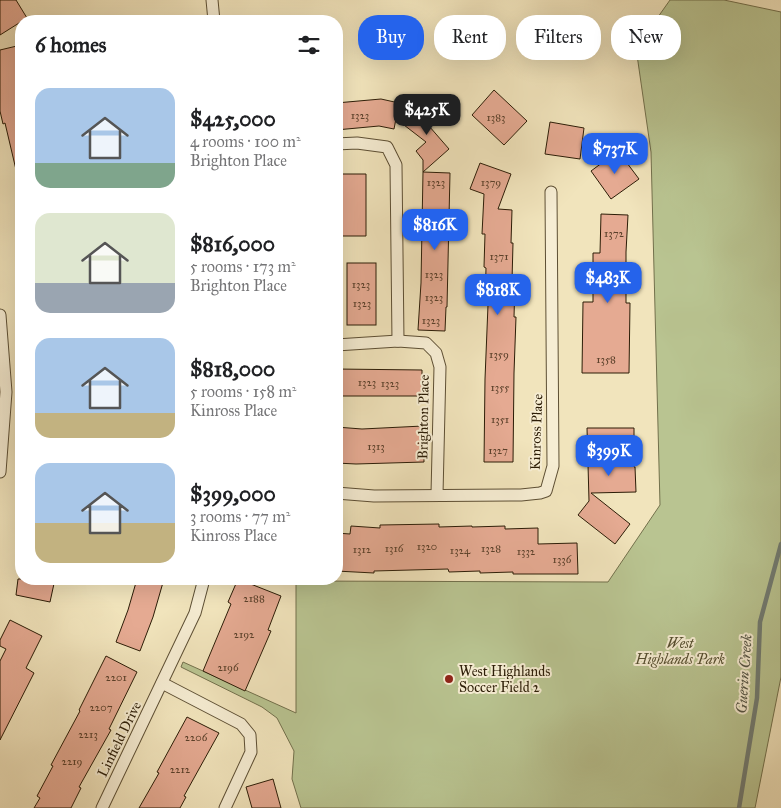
<!DOCTYPE html>
<html lang="en">
<head>
<meta charset="utf-8">
<style>
	body { margin:0; font-family:"IM FELL Great Primer",serif; background:#f6f6f6; color:#202124; height:100vh; display:flex; flex-direction:column; font-size:19px; white-space:nowrap }
	* { box-sizing:border-box; margin:0 }
	p { font-size:16px; color:#757577 }
	.icon { flex:none; width:28px; height:28px; fill:none; stroke:currentColor; stroke-width:2; stroke-linecap:round; stroke-linejoin:round }
	.map { position:relative; flex:1; overflow:hidden }
	.sheet { position:absolute; left:15px; top:15px; width:328px; height:570px; display:flex; flex-direction:column; background:#fff; border-radius:20px; box-shadow:0 5px 20px #0002 }
	.sheet>* { flex:none }
	.banner { position:absolute; left:358px; top:15px; width:348px; height:45px; display:flex; gap:10px }
	.price { position:absolute; translate:-50% -42px; padding:0 11px; border-radius:10px; background:#2563eb; color:#fff; font-size:16px; line-height:32px; filter:drop-shadow(0 1px 2px #0008) }
	.price::after { content:''; position:absolute; left:50%; top:30px; width:15px; height:11px; margin-left:-8px; background:inherit; clip-path:polygon(0 0,100% 0,50% 100%) }
	.price.active { background:#222; color:#fff }
	ul { padding:0; list-style:none }
	li { display:flex; align-items:center; gap:15px; height:125px; padding:0 20px }
	li span { display:grid; place-items:center; flex:none; width:140px; height:100px; border-radius:15px; color:#555 }
	li>.icon { margin-inline-start:auto }
	span .icon { width:60px; height:60px; fill:#fffc; stroke-width:1 }
	li b { font-size:21px }
	h2 { display:flex; justify-content:space-between; align-items:center; height:60px; padding:0 20px; font-size:21px }
	.chip { padding:0 18px; border-radius:20px; background:#fff; box-shadow:0 5px 20px #0002; font-size:18px; line-height:45px }
	.chip.active { background:#2563eb; color:#fff }
	.map>svg:first-child { display:block }
</style>
</head>
<body>
<div class="map">
<svg width="781" height="808" viewBox="0 0 781 808">
	<rect width="100%" height="100%" fill="#f1e4bc"/>
	<filter id="stains"><feTurbulence type="fractalNoise" baseFrequency=".004" numOctaves="4"/><feColorMatrix values="0 0 0 0 .2 0 0 0 0 .09 0 0 0 0 .02 0 0 0 .5 -.17"/></filter>
	<radialGradient id="worn" r=".72"><stop offset=".6" stop-color="#630" stop-opacity="0"/><stop offset="1" stop-color="#630" stop-opacity=".3"/></radialGradient>
	<polygon fill="#b9c491" stroke="#72704c" points="670,0 724,0 781,12 781,677 755,808 301,808 292,779 294,751 277,718 262,707 181,667 183,662 296,713 296,581 608,582 660,505 651,152 636,48"/>
	<g fill="none" stroke-linecap="round" stroke-linejoin="round">
		<polyline stroke="#717c73" stroke-width="4.5" points="739,808 757,698 760,622 781,544"/>
	</g>
	<g fill="#e5aa92" stroke="#2c1d07">
		<polygon points="0,0 16,0 27,18 0,35"/>
		<polygon points="21,45 21,173 17,174 5,123 3,124 0,111 0,50"/>
		<polygon points="494,90 527,121 504,145 472,115"/>
		<polygon points="381,99 399,103 394,129 379,126 336,130 336,103"/>
		<polygon points="421,104 437,116 429,126 449,149 423,172 423,160 416,151 426,142 404,125"/>
		<polygon points="550,122 584,128 580,159 545,154"/>
		<polygon points="618,151 639,179 611,199 591,171"/>
		<polygon points="480,163 511,174 498,209 512,210 511,243 513,243 512,281 515,281 514,317 516,317 514,373 513,462 484,462 485,379 488,305 485,305 486,268 484,267 485,234 482,234 484,194 470,189"/>
		<polygon points="423,172 450,173 447,307 446,307 445,331 418,330 421,283"/>
		<polygon points="337,174 366,174 366,236 338,236"/>
		<polygon points="601,214 628,215 626,252 626,303 630,303 629,373 582,373 583,302 593,302 593,253 600,253"/>
		<rect x="347" y="263" width="29" height="62"/>
		<polygon points="336,369 422,370 422,396 336,396"/>
		<polygon points="423,426 424,462 356,464 336,463 336,427 362,429"/>
		<polygon points="587,428 634,428 634,467 635,467 636,492 591,493 630,524 615,544 578,515 589,501"/>
		<polygon points="439,524 439,527 472,526 472,527 505,526 505,529 538,528 538,544 577,543 578,574 513,574 513,572 480,573 480,571 449,572 448,569 374,571 374,573 336,571 336,533 350,534 351,526 380,528 380,525"/>
		<polygon points="18,579 55,579 50,602 16,595"/>
		<polygon points="137,579 164,579 153,617 140,651 116,642 128,610"/>
		<polygon points="238,579 281,596 268,630 271,631 245,691 203,671 231,604 228,602"/>
		<polygon points="10,620 42,636 26,668 34,673 0,740 0,661 6,649 0,646 0,640"/>
		<polygon points="106,656 137,672 109,729 111,730 79,787 81,788 71,808 34,808 40,798 37,796 53,766 51,765 80,711 79,710"/>
		<polygon points="187,717 219,733 184,796 186,797 180,808 139,808 159,773 157,772"/>
		<polygon points="273,779 281,808 252,808 246,787"/>
	</g>
	<g fill="none" stroke-linecap="round" stroke-linejoin="round">
		<g stroke="#5d4f34" stroke-width="13">
			<g id="street">
				<polyline points="212,0 214,21"/>
				<polyline points="336,144 357,143 387,147 396,165 398,341"/>
				<polyline points="0,315 6,392 0,472"/>
				<polyline points="336,345 398,341 426,343 436,353 440,367 437,494"/>
				<polyline points="336,493 374,496 521,495 540,493 546,491 553,466 551,192"/>
				<polyline points="162,683 241,724 250,735 251,752 225,808"/>
				<polyline points="102,808 195,613 204,579"/>
			</g>
		</g>
		<use href="#street" stroke="#f6edd3" stroke-width="11"/>
	</g>
	<circle fill="#8f2418" stroke="#f6edd3" stroke-width="2" cx="449" cy="679" r="5"/>
	<g text-anchor="middle" stroke-width="4" stroke-linejoin="round" paint-order="stroke">
		<g font-size="11" fill="#5a402a">
			<text x="360" y="119">1323</text>
			<text x="496" y="121">1383</text>
			<text x="436" y="186">1323</text>
			<text x="491" y="186">1379</text>
			<text x="614" y="237">1372</text>
			<text x="499" y="260">1371</text>
			<text x="434" y="278">1323</text>
			<text x="361" y="288">1323</text>
			<text x="434" y="301">1323</text>
			<text x="362" y="307">1323</text>
			<text x="431" y="324">1323</text>
			<text x="499" y="358">1359</text>
			<text x="606" y="363">1358</text>
			<text x="367" y="386">1323</text>
			<text x="390" y="387">1323</text>
			<text x="500" y="391">1355</text>
			<text x="500" y="423">1351</text>
			<text x="376" y="450">1313</text>
			<text x="498" y="454">1327</text>
			<text x="427" y="550">1320</text>
			<text x="394" y="552">1316</text>
			<text x="491" y="552">1328</text>
			<text x="362" y="553">1312</text>
			<text x="460" y="554">1324</text>
			<text x="526" y="555">1332</text>
			<text x="562" y="563">1336</text>
			<text x="254" y="602">2188</text>
			<text x="244" y="638">2192</text>
			<text x="228" y="671">2196</text>
			<text x="116" y="681">2201</text>
			<text x="101" y="711">2207</text>
			<text x="88" y="738">2213</text>
			<text x="196" y="741">2206</text>
			<text x="72" y="765">2219</text>
			<text x="180" y="773">2212</text>
		</g>
		<g font-size="14" fill="#2c1d07" stroke="#f6edd3">
			<text transform="translate(423 417) rotate(-89)" y="5">Brighton Place</text>
			<text transform="translate(536 432) rotate(-88)" y="5">Kinross Place</text>
			<text transform="translate(119 739) rotate(-64)" y="5">Linfield Drive</text>
		</g>
		<g font-size="14" font-style="italic" fill="#564f30" stroke="#f6edd3">
			<text x="680" y="648">West<tspan x="680" dy="16">Highlands Park</tspan></text>
		</g>
		<g font-size="14" fill="#2c1d07" stroke="#f6edd3" text-anchor="start">
			<text x="459" y="676">West Highlands<tspan x="459" dy="16">Soccer Field 2</tspan></text>
		</g>
		<g font-size="15" font-style="italic" fill="#545546" stroke="#f6edd3">
			<text transform="translate(744 674) rotate(-86)" y="5">Guerin Creek</text>
		</g>
	</g>
	<rect width="100%" height="100%" filter="url(#stains)"/>
	<rect width="100%" height="100%" fill="url(#worn)"/>
</svg>
<b class="price active" style="left:427px;top:136px">$425K</b>
<b class="price" style="left:615px;top:175px">$737K</b>
<b class="price" style="left:435px;top:251px">$816K</b>
<b class="price" style="left:608px;top:304px">$483K</b>
<b class="price" style="left:498px;top:316px">$818K</b>
<b class="price" style="left:609px;top:477px">$399K</b>
<div class="banner">
<a class="chip active">Buy</a>
<a class="chip">Rent</a>
<a class="chip">Filters</a>
<a class="chip">New</a>
</div>
<section class="sheet">
<h2>6 homes<svg class="icon" aria-label="filters" viewBox="0 0 24 24"><path d="M4 7h16M4 17h16"/><circle cx="9" cy="7" r="2"/><circle cx="15" cy="17" r="2"/></svg></h2>
<ul>
<li><span style="background:linear-gradient(#a9c7e8 75%,#7fa58c 0)"><svg class="icon" aria-label="home" viewBox="0 0 24 24"><path d="M3 11l9-7 9 7M6 9v11h12V9"/></svg></span><div><b>$425,000</b><p>4 rooms · 100 m²</p><p>Brighton Place</p></div></li>
<li><span style="background:linear-gradient(#dfe7d0 70%,#9aa5b1 0)"><svg class="icon" aria-label="home" viewBox="0 0 24 24"><path d="M3 11l9-7 9 7M6 9v11h12V9"/></svg></span><div><b>$816,000</b><p>5 rooms · 173 m²</p><p>Brighton Place</p></div></li>
<li><span style="background:linear-gradient(#a9c7e8 75%,#c2b280 0)"><svg class="icon" aria-label="home" viewBox="0 0 24 24"><path d="M3 11l9-7 9 7M6 9v11h12V9"/></svg></span><div><b>$818,000</b><p>5 rooms · 158 m²</p><p>Kinross Place</p></div></li>
<li><span style="background:linear-gradient(#a9c7e8 60%,#c2b280 0)"><svg class="icon" aria-label="home" viewBox="0 0 24 24"><path d="M3 11l9-7 9 7M6 9v11h12V9"/></svg></span><div><b>$399,000</b><p>3 rooms · 77 m²</p><p>Kinross Place</p></div></li>
</ul>
</section>
</div>
</body>
</html>
